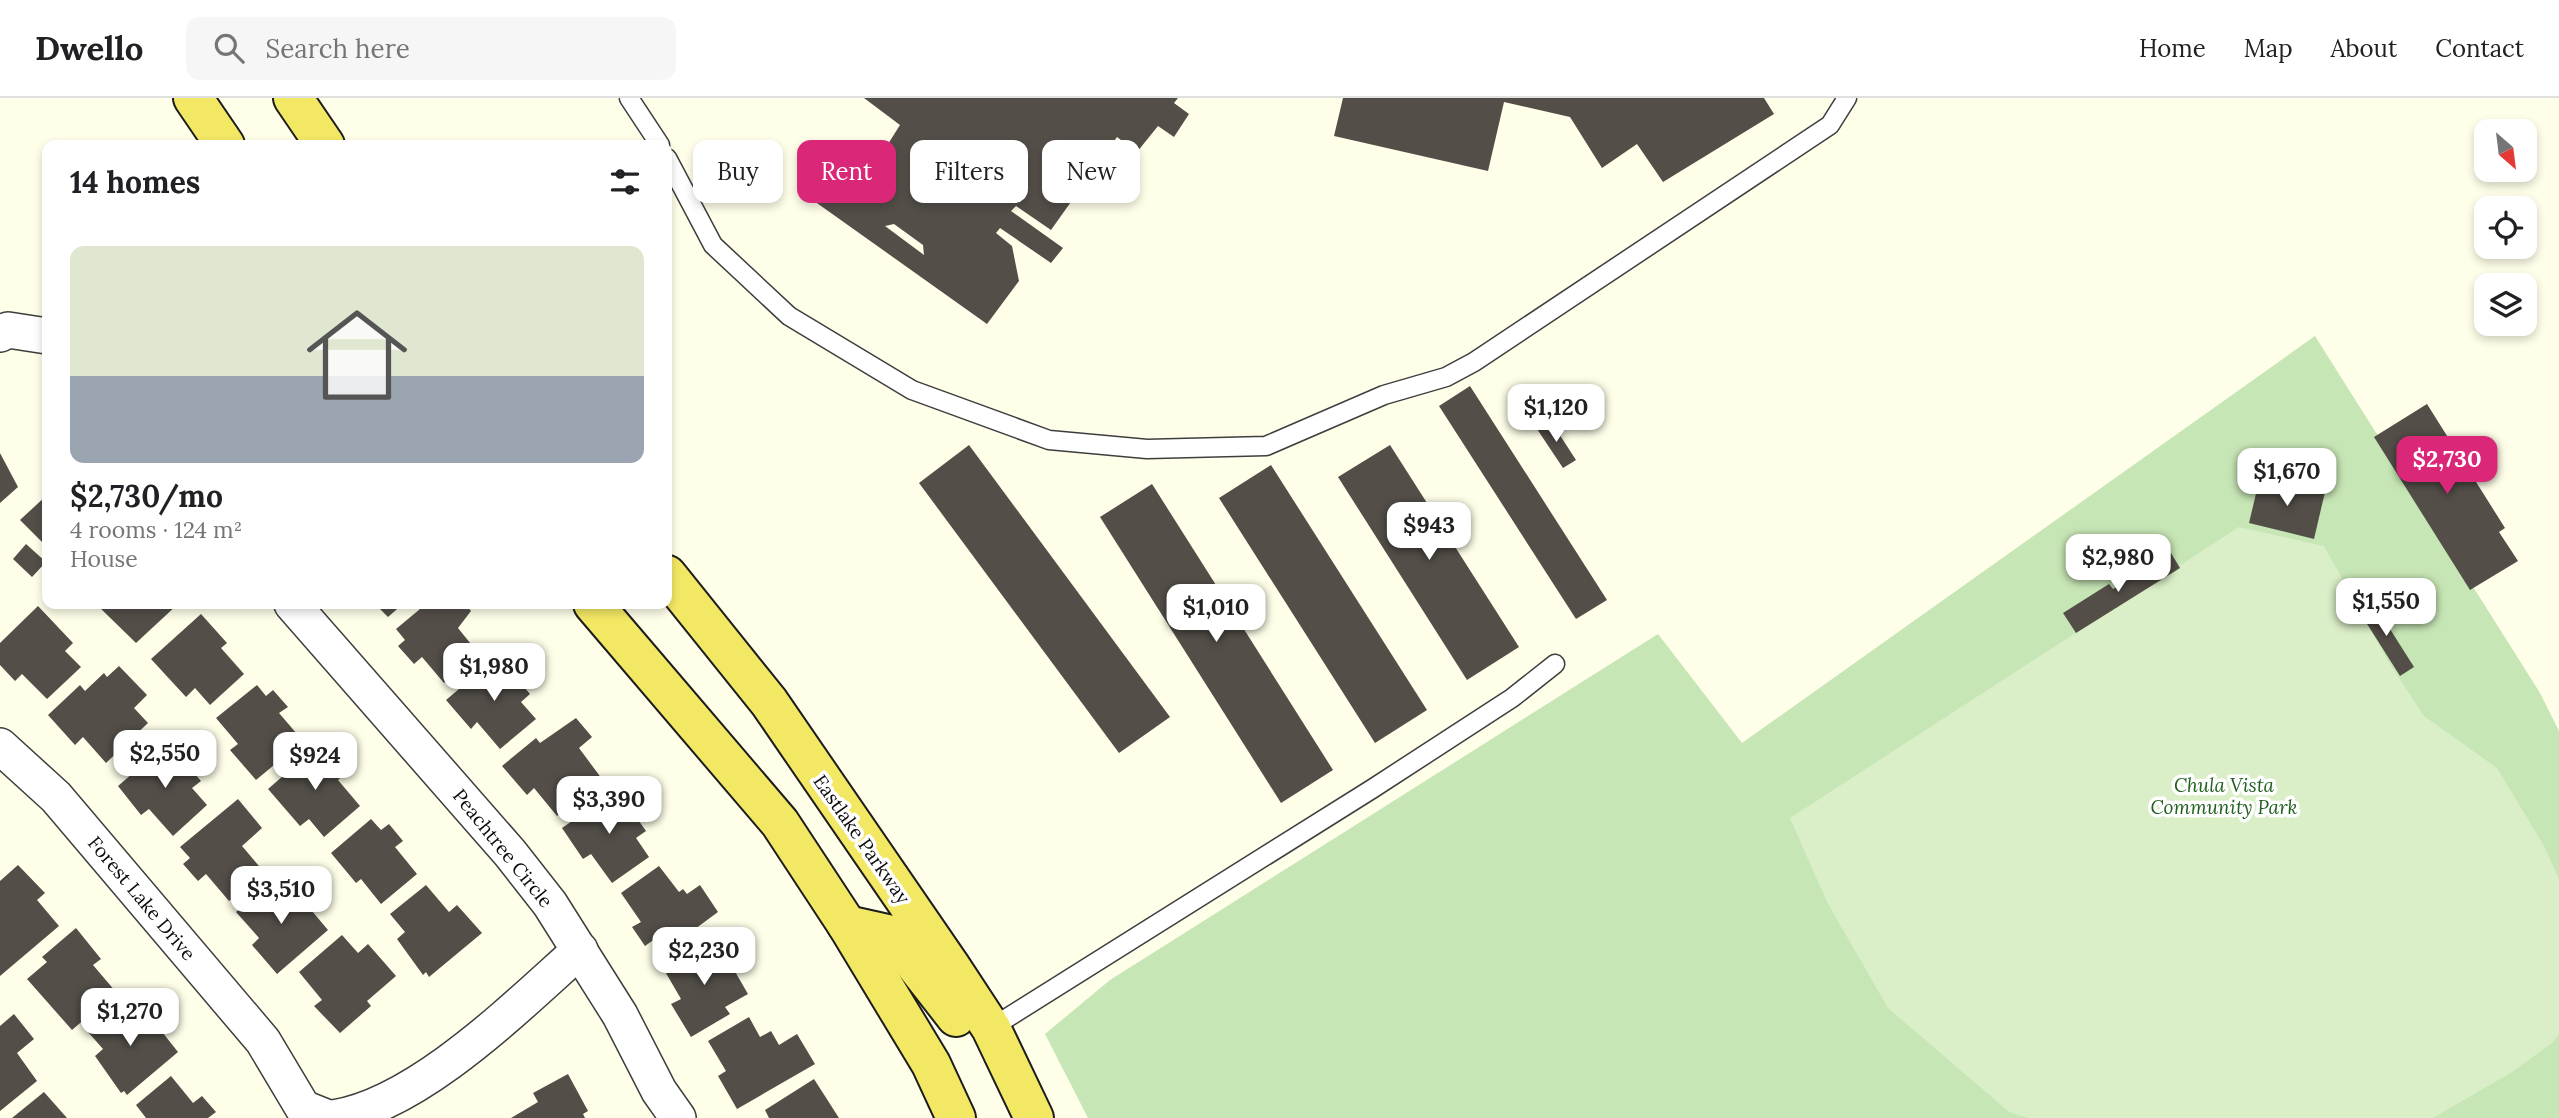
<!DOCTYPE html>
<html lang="en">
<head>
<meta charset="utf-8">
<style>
	body { margin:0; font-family:Lora,serif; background:#f6f6f6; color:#202124; height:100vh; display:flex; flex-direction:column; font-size:26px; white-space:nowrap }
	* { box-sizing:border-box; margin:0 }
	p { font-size:23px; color:#757577 }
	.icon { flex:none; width:38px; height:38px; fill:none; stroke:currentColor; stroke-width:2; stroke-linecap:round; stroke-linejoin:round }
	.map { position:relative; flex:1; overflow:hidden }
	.sheet { position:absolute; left:42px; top:42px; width:630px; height:469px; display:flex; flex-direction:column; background:#fff; border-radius:14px; box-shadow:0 4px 10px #0003 }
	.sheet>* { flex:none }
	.top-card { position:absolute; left:693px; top:42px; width:665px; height:63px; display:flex; gap:14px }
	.needle { width:46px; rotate:152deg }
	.controls { position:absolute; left:2474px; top:21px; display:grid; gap:14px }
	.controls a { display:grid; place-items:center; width:63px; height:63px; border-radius:14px; background:#fff; box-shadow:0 4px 10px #0003; font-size:35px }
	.price { position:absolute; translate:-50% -60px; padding:0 16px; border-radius:14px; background:#fff; color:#222; font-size:23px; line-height:46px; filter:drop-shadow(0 2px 4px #0008) }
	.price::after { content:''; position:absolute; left:50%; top:42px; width:21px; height:16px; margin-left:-10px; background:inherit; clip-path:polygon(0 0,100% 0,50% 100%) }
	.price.active { background:#db2777; color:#fff }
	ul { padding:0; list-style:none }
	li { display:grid; align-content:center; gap:14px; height:371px; padding:0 28px }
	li+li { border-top:2px solid #e0e0e0 }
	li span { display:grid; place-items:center; height:217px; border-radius:14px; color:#555 }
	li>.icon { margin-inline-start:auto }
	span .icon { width:126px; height:126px; fill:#fffc; stroke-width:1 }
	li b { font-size:30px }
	h2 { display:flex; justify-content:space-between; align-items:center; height:84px; padding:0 28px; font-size:30px }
	.pill { padding:0 24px; border-radius:14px; background:#fff; box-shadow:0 4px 10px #0003; font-size:24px; line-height:63px }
	.pill.active { background:#db2777; color:#fff }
	header { display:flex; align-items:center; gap:42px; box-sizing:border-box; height:98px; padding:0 35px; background:#fff; border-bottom:2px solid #e0e0e0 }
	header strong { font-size:33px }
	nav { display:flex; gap:38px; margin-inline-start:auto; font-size:24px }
	.search { width:490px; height:63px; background:#f6f6f6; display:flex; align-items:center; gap:18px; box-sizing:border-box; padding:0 24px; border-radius:14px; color:#757577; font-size:26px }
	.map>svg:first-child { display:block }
</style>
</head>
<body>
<header>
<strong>Dwello</strong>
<div class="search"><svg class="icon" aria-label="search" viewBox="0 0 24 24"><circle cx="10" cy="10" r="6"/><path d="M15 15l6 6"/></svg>Search here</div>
<nav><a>Home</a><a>Map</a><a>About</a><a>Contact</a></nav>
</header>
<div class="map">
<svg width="2559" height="1020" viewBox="0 0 2559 1020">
	<rect width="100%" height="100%" fill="#fefee9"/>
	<polygon fill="#c7e6b5" points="2315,238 2540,595 2559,633 2559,1020 1088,1020 1045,936 1110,882 1658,536 1742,645"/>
	<polygon fill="#daeec7" points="2239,429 2324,448 2388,563 2424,618 2497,670 2544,748 2559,781 2559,936 2552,945 2512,974 2433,1020 2028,1020 2009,1014 1888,910 1827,804 1790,720"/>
	<g fill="#534e48" fill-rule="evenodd">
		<path d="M864,0H1178L1174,5L1189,16L1174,39L1158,28L1137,54L1117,39L1051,132L1016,108L1011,113L1063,150L1051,165L1000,130L996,135L1012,148L1019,183L987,226L800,93L828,51L867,43L883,54L900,27ZM894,126L923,147L924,157L885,128Z"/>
		<polygon points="1343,0 1764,0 1774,16 1663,84 1637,46 1602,70 1570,19 1504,4 1488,73 1334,38"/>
		<polygon points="1470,288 1607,502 1576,521 1439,308"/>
		<polygon points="2427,306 2505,430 2499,434 2518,463 2470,492 2374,339"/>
		<polygon points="1550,322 1576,362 1563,370 1537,331"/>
		<polygon points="969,347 1170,619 1119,655 919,385"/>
		<polygon points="1390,347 1519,549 1467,582 1338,379"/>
		<polygon points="0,355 18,389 0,405"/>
		<polygon points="1271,367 1427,612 1375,645 1219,400"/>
		<polygon points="2260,379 2325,394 2314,441 2249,425"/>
		<polygon points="1152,386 1333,672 1281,705 1100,419"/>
		<polygon points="47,397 47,449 20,422"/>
		<polygon points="26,446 46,464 32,479 13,461"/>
		<polygon points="2171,455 2180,470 2076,535 2063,515 2109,486 2113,491"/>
		<polygon points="2371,501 2414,569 2400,578 2357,510"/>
		<polygon points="96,506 178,506 136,545"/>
		<polygon points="375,506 403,506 388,519"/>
		<polygon points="426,506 465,506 471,513 458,530 479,556 444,585 422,559 414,566 398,548 405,542 396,531"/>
		<polygon points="38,508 73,545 65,553 81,569 47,601 22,576 15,583 0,567 0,545"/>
		<polygon points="201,516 227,545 221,550 244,576 210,607 195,590 186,599 151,561"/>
		<polygon points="498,558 530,596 521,604 536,621 500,651 477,624 471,631 446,602"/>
		<polygon points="119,568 147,597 134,610 148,625 106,665 83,639 75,647 48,617 80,587 85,593 104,575 107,579"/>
		<polygon points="257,587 266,598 273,592 288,609 279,615 303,643 256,682 230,652 238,646 216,620"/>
		<polygon points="576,620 592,639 579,650 602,681 557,718 534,690 527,697 502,668 536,640 540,645"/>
		<polygon points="168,645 201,683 192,690 207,707 173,738 149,711 141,717 118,688"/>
		<polygon points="320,646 345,675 338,682 360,708 324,739 309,721 300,728 268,691"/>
		<polygon points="617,692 646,733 636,740 649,759 612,785 591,756 583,761 562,730"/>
		<polygon points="238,701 262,730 242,748 264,774 229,803 206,776 198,783 183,766 190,760 180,749"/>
		<polygon points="371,721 381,732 389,726 403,743 395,749 417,776 381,806 361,781 356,785 331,755"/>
		<polygon points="18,767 45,795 37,802 59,828 0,878 0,783"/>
		<polygon points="659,768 679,794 683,791 687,796 700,787 718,814 661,856 652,843 645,848 632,829 641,824 621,795"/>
		<polygon points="271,784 285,801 295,793 328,832 277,876 252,847 259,840 236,814"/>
		<polygon points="426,787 449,814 457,807 482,835 429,879 426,874 423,877 397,841 405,834 390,816"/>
		<polygon points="76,830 101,861 93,867 116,894 72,932 27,881 47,864 42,859"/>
		<polygon points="342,837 358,855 368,846 396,878 367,903 371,908 340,935 314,908 322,902 299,874"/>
		<polygon points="712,841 723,860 726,858 748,896 725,909 730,916 691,939 671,906 681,901 663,870"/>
		<polygon points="125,904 148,931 155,925 178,954 127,997 124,993 121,995 95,958 103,951 88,934"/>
		<polygon points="14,916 34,941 17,955 37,983 0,1013 0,928"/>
		<polygon points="749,919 760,939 771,933 779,947 797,936 815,966 737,1011 718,978 726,973 708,943"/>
		<polygon points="568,976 588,1013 583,1016 585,1020 511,1020 538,1004 533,995"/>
		<polygon points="171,978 193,1005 202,998 216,1014 208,1020 146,1020 136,1007"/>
		<polygon points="814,981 839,1020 769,1020 765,1012"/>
		<polygon points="44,994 67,1020 12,1020"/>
	</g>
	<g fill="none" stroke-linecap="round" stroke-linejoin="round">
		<g stroke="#3e3e3e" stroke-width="21">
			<g id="lane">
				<polyline points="629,0 660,47"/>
				<polyline points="667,60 713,147 789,218 912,292 1049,342 1147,351 1266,348 1384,297 1446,279 1474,264 1830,27 1847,0"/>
				<polyline points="991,930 1372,691 1512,600 1555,566"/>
			</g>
		</g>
		<g stroke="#3e3e3e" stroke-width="38">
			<g id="street">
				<polyline points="0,236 8,232 47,238"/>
				<polyline points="292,506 510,755 550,806 620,917 659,993 678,1020"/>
				<polyline points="0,648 56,699 263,943 303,1010 328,1020"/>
				<path d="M333,1020C418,1007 516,909 580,852"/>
			</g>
		</g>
		<g stroke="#1c1c1c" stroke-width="42">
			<g id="primary">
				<polyline points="193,0 225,47"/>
				<polyline points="293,0 325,47"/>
				<polyline points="667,477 769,604 951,869 991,930 1034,1020"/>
				<polyline points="593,506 780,725 847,827 931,966 956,1020"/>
				<polyline points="847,827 892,837 956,919"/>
			</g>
		</g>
		<use href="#lane" stroke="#fff" stroke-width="18"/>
		<use href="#street" stroke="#fff" stroke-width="35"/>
		<use href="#primary" stroke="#f3e864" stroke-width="38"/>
	</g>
	<g text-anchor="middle" stroke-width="7" stroke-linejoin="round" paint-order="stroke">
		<g font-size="19" font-style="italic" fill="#215f1f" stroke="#fff">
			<text x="2224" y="694">Chula Vista<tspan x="2224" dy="22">Community Park</tspan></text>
		</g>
		<g font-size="19" fill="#0b0b0b" stroke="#fff">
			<text transform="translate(862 741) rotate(55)" y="7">Eastlake Parkway</text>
			<text transform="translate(503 750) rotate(51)" y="7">Peachtree Circle</text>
			<text transform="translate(142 800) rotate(50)" y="7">Forest Lake Drive</text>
		</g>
	</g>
</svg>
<div class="controls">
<a><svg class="needle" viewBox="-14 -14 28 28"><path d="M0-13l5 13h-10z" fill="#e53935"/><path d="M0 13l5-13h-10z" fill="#757577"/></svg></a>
<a><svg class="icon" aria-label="locate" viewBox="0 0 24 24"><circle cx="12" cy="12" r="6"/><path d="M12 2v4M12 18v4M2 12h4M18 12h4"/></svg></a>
<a><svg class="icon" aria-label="layers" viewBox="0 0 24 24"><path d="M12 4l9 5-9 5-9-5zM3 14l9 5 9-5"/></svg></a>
</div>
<b class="price" style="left:1556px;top:346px">$1,120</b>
<b class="price active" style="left:2447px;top:398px">$2,730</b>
<b class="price" style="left:2287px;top:410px">$1,670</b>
<b class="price" style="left:1429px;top:464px">$943</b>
<b class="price" style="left:2118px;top:496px">$2,980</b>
<b class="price" style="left:2386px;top:540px">$1,550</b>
<b class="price" style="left:1216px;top:546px">$1,010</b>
<b class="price" style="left:494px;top:605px">$1,980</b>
<b class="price" style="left:165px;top:692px">$2,550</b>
<b class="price" style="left:315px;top:694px">$924</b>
<b class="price" style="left:609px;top:738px">$3,390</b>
<b class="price" style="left:281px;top:828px">$3,510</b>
<b class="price" style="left:704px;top:889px">$2,230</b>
<b class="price" style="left:130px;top:950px">$1,270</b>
<div class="top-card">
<a class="pill">Buy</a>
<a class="pill active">Rent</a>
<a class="pill">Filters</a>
<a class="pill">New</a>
</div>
<section class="sheet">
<h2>14 homes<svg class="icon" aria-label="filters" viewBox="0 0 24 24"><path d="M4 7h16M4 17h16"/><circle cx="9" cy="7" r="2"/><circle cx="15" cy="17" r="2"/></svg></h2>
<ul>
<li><span style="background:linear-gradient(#dfe7d0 60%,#9aa5b1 0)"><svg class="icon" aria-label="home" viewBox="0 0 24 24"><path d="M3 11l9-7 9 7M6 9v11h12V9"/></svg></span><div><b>$2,730/mo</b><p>4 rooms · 124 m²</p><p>House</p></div></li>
</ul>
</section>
</div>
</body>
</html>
